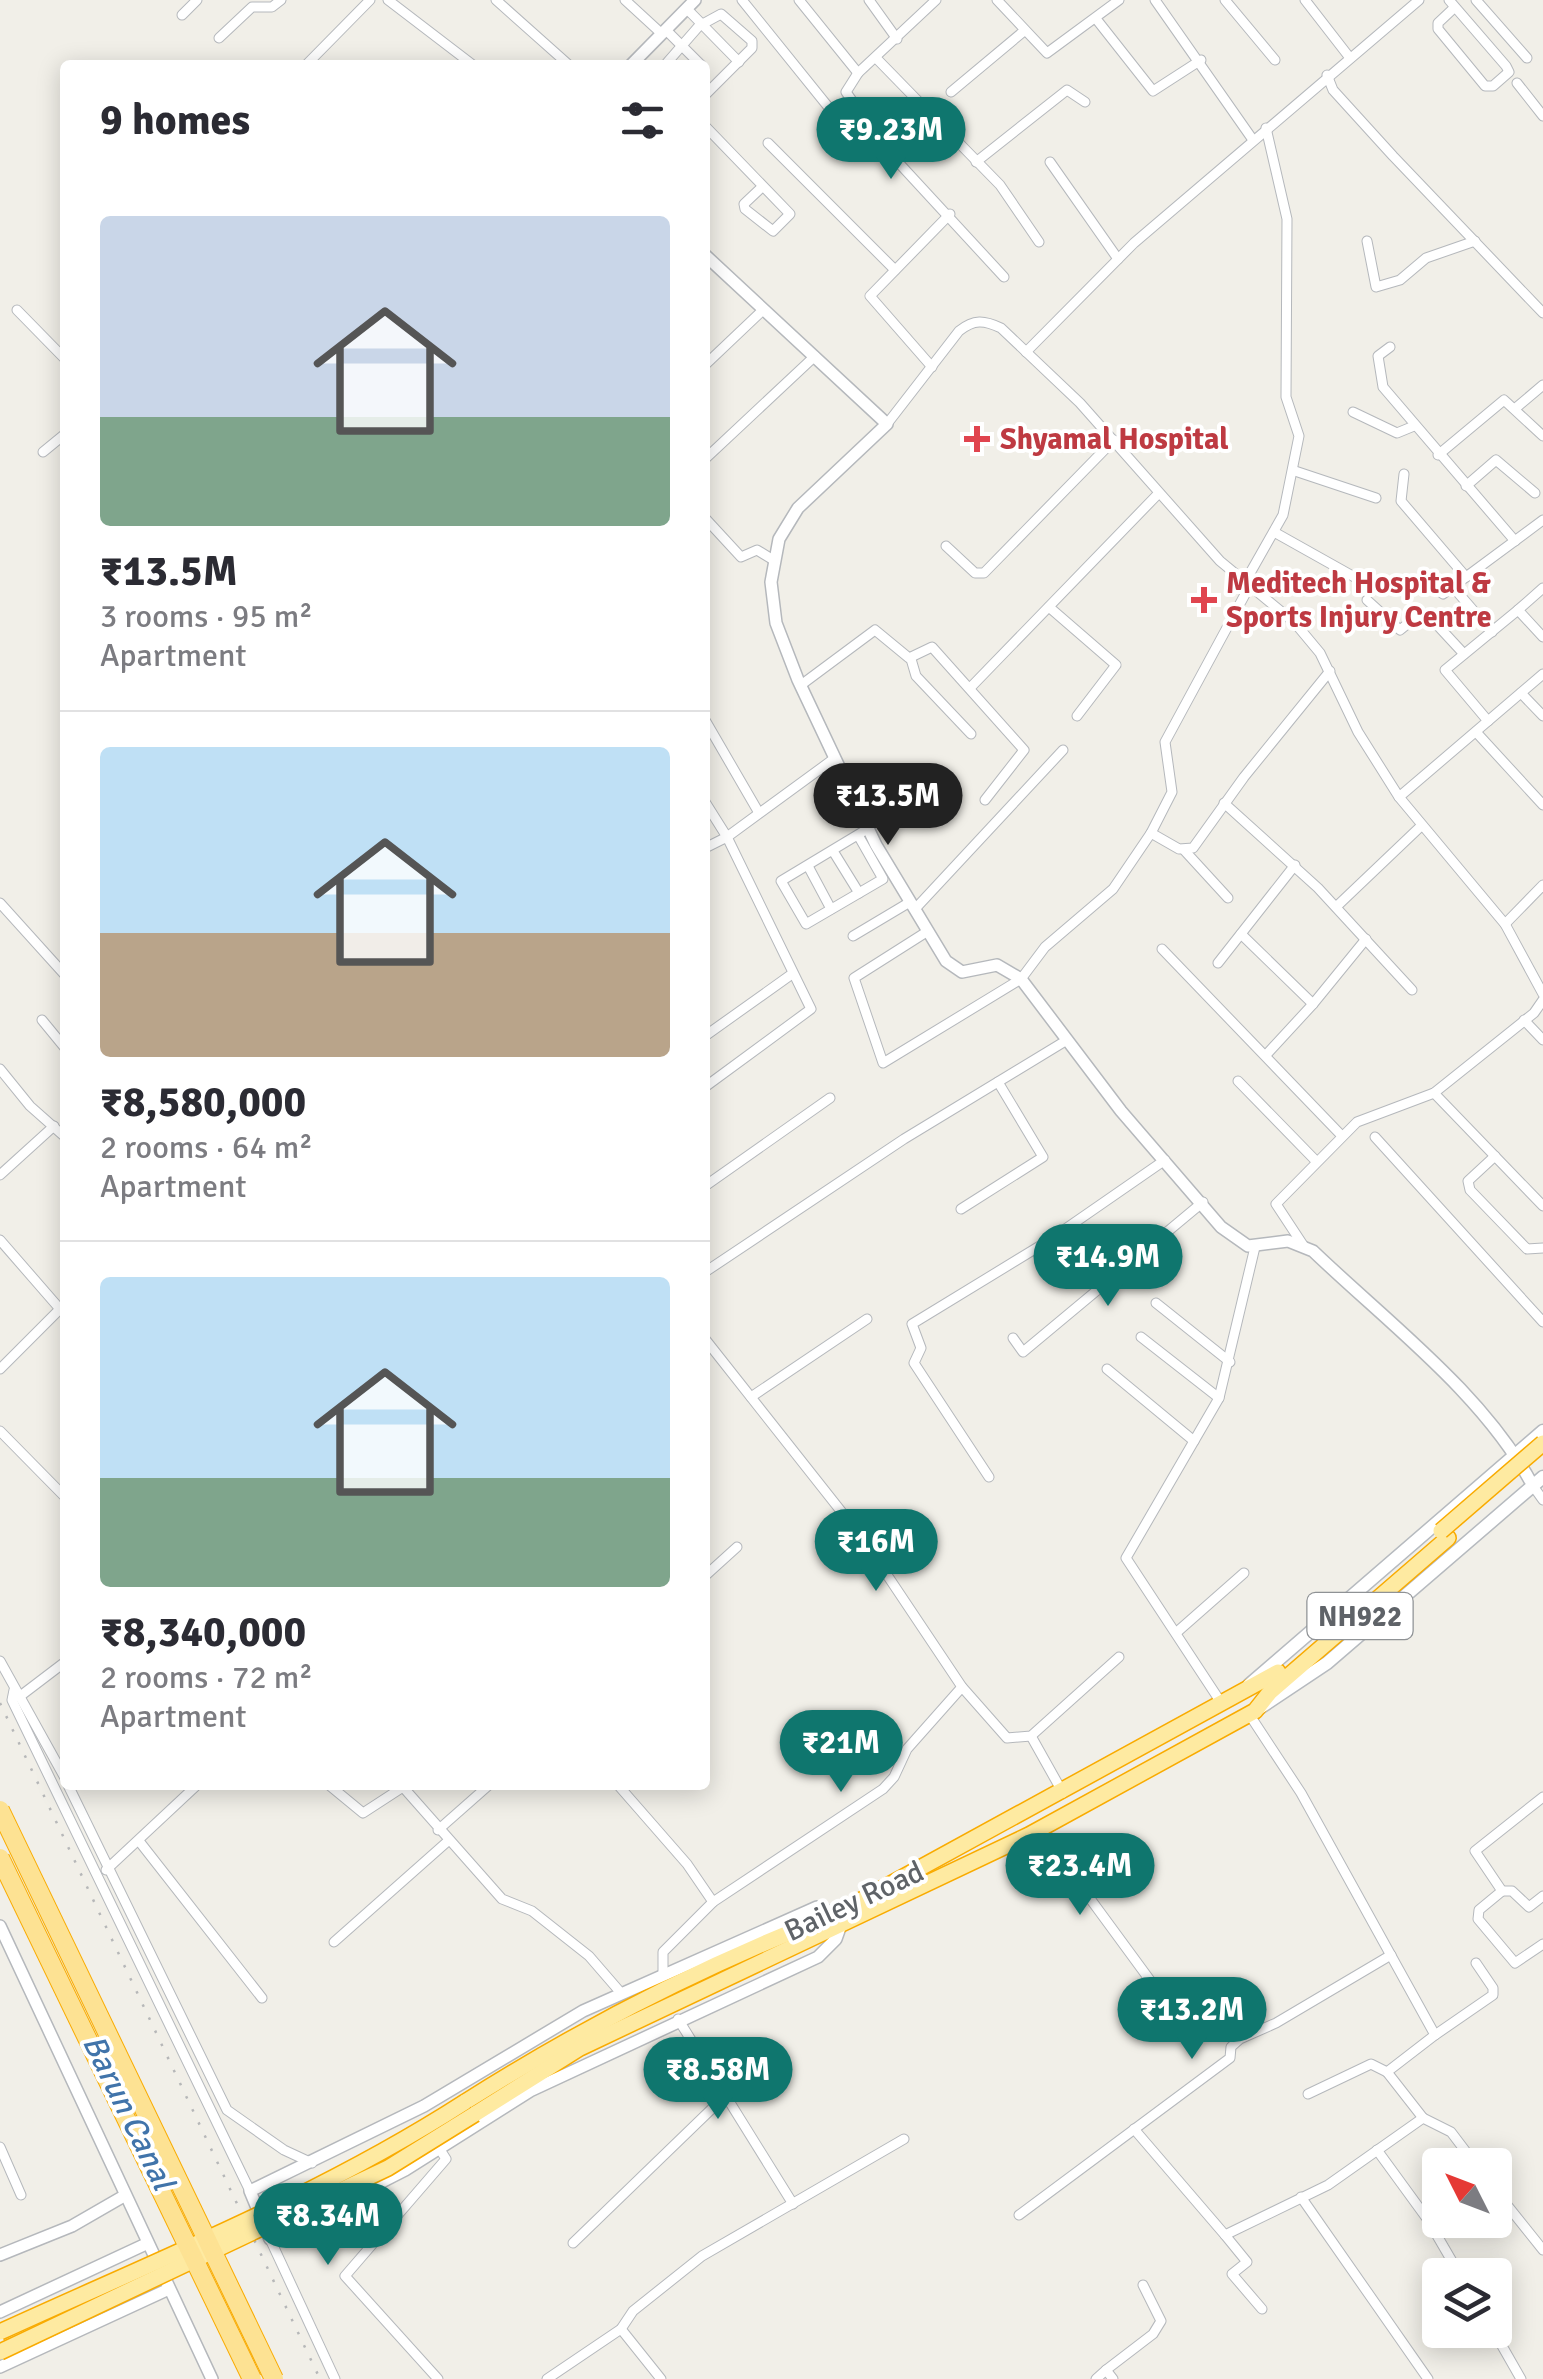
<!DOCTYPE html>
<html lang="en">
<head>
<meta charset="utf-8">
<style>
	body { margin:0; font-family:Signika,sans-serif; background:#f7f7f7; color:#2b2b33; height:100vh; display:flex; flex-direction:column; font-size:38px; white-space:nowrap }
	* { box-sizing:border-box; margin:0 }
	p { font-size:32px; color:#7c7c81 }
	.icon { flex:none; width:55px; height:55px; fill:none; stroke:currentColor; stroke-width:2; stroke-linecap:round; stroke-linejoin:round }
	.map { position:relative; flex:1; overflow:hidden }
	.side { position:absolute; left:60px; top:60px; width:650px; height:1730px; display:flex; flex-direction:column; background:#fff; border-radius:10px; box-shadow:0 5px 25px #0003 }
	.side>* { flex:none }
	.needle { width:65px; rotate:312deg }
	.fabs { position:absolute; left:1422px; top:2148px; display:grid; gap:20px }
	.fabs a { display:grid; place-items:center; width:90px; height:90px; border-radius:10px; background:#fff; box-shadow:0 5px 25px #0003; font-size:50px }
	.price { position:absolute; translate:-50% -85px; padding:0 22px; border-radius:35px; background:#0f766e; color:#fff; font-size:32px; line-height:65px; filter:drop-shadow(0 2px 5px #0008) }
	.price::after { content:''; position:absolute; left:50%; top:60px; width:30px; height:22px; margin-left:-15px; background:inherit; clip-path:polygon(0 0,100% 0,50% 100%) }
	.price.on { background:#222; color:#fff }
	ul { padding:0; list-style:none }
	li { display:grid; align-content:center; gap:20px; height:530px; padding:0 40px }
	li+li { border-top:2px solid #e1e1e2 }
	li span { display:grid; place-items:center; height:310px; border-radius:10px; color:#555 }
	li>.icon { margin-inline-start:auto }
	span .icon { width:180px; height:180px; fill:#fffc; stroke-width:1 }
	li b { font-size:42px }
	h2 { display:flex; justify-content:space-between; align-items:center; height:120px; padding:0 40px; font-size:42px }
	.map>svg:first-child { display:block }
</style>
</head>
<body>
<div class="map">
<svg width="1543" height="2379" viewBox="0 0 1543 2379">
	<rect width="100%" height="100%" fill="#f1efe8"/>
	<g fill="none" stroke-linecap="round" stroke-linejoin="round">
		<g stroke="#b5b8bc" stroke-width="11">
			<g id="minor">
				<polyline points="388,0 473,65"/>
				<polyline points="496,0 569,65"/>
				<polyline points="625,0 662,34"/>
				<polyline points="742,0 834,114"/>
				<polyline points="799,0 858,73 936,0"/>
				<polyline points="869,0 897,39"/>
				<polyline points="997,0 1047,53 1119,0"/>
				<polyline points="1155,0 1253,140"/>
				<polyline points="1225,0 1275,60"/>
				<polyline points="1305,0 1350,58"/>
				<polyline points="1449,0 1506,66 1509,72 1493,86 1485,86 1438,29 1438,23 1455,7"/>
				<polyline points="1476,0 1527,58"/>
				<polyline points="687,9 739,62"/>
				<polyline points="182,15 197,0"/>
				<polyline points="1097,20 1153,91 1201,60"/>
				<polyline points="666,30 701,65"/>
				<polyline points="219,38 252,7 272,7 281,0"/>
				<polyline points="877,59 1000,185 1039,242"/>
				<polyline points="306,65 370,0"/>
				<polyline points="665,65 699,26 721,14 752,41 752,48 705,95"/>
				<polyline points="858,73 846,92 885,148 1004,277"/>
				<polyline points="1327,75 1333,90 1393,156 1543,313"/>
				<polyline points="1517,83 1543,116"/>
				<polyline points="951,92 1024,31"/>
				<polyline points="705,126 790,214 773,231 745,209 744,204 762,187"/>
				<polyline points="768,143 895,270"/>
				<polyline points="976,162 1067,90 1085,102"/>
				<polyline points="1050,162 1118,259"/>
				<polyline points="1367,241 1376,287 1400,280 1426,258 1475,241"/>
				<polyline points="17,310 65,359"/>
				<polyline points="1390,347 1378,356 1383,387 1515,541"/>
				<polyline points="1026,352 1134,243 1419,0"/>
				<polyline points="705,365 764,309"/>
				<polyline points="932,367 870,296 950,214"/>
				<polyline points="1517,407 1543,385"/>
				<polyline points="1353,412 1397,433 1414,426"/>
				<path d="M887,424L959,331C974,319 984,320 1001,328L1080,403L1220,561L1295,623L1320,653L1358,732L1399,797L1505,924L1543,994"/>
				<polyline points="43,452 65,434"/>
				<polyline points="1438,455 1504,400 1543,436"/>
				<polyline points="705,459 815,356"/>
				<polyline points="1295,471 1376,498"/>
				<polyline points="1404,474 1401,501 1466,577"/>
				<polyline points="1466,486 1496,460 1535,493"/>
				<polyline points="705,518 741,557 757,550 775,561"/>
				<polyline points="1274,532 1365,583"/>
				<polyline points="946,546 975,573 984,573 1114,440"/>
				<polyline points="1426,581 1443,594 1543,520"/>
				<polyline points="1245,582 1283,515 1299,436 1286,397 1287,219 1266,128"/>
				<polyline points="1453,587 1492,632"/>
				<polyline points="1367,600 1400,630 1421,613 1427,614 1464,654"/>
				<polyline points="1049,607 1116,665 1077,716"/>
				<polyline points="1518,610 1543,588"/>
				<polyline points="911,659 916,676 971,734"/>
				<polyline points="801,685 875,630 909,658 932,647 1024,750 985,800"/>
				<polyline points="970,688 1158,494"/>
				<polyline points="1521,693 1543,716"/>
				<polyline points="705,720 759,813"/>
				<polyline points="1488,721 1445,670 1518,610 1543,637"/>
				<polyline points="1476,732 1543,805"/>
				<polyline points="1399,797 1543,674"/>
				<polyline points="705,802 727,837 835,758"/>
				<polyline points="1224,803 1318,888 1412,990"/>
				<polyline points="1151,833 1179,849 1193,848 1244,777 1330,671"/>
				<polyline points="858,835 883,879 806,924 781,881 869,828"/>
				<polyline points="705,848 727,837 811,1009 705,1087"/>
				<polyline points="1184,850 1228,898"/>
				<polyline points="833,851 859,893"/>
				<polyline points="808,866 831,909"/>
				<polyline points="0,903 65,975"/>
				<polyline points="1336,907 1420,827"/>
				<polyline points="915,909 1063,750"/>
				<polyline points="1505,924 1543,885"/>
				<polyline points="928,931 854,978 883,1063 1021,979 1045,947 1113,889 1151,833 1172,792 1165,742 1249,587"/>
				<polyline points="1241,934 1313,1004 1366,939"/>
				<polyline points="853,936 910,902"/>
				<polyline points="1162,949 1341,1135"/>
				<polyline points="1218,963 1295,865"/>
				<polyline points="42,1020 65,1048"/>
				<polyline points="1524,1020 1543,1040"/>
				<polyline points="705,1036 792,974"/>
				<polyline points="1266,1055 1313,1004"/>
				<polyline points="0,1069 30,1106 65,1137"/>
				<polyline points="1238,1081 1316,1161"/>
				<polyline points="1434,1093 1543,1206"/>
				<polyline points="1375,1137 1543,1322"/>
				<polyline points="1495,1156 1468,1181 1470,1190 1527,1249 1543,1248"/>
				<polyline points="0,1175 54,1126"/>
				<polyline points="705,1186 830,1098"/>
				<polyline points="961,1209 1043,1157 998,1082"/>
				<polyline points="0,1240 60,1309"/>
				<polyline points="1303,1245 1276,1204 1357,1122 1434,1093 1534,1013 1543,1000"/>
				<polyline points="705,1272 904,1139 1067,1040"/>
				<polyline points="1156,1303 1230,1362"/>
				<polyline points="1141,1337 1219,1398"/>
				<polyline points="1013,1338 1023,1352 1203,1202"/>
				<polyline points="705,1339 863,1539 962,1687 1007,1738 1031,1736 1119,1657"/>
				<polyline points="0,1369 65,1304"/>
				<polyline points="1107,1369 1194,1441"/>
				<polyline points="751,1397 867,1319"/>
				<polyline points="0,1431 65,1497"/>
				<polyline points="989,1477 914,1363 921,1348 912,1324 1048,1241 1165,1160"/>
				<polyline points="1533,1486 1543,1500"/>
				<polyline points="705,1576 737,1547"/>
				<polyline points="1177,1632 1244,1573"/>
				<polyline points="0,1661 65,1778"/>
				<polyline points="14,1690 12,1700 250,2191"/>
				<polyline points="19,1697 65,1662"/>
				<polyline points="1222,1704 1126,1558 1219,1398 1255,1247"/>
				<polyline points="1249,1714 1301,1793 1435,2035 1387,2072 1423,2118"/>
				<polyline points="1031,1736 1063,1793"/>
				<polyline points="68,1785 227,2110 284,2150 312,2163"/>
				<polyline points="329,1785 363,1813 403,1787 502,1899 532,1911 589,1956 621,1993"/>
				<polyline points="618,1785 687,1864 713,1902"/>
				<polyline points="1543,1797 1475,1851 1502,1891 1479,1910 1478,1919 1515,1963 1543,1944"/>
				<polyline points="1039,1829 1152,1983"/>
				<polyline points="438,1830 489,1785"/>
				<polyline points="139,1841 262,1998"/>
				<polyline points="106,1870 197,1785"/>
				<polyline points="1502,1891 1512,1891 1529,1907 1543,1896"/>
				<polyline points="334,1942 448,1841"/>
				<polyline points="663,1975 663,1952 713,1902 883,1789 894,1777 907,1749 962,1687"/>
				<polyline points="678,2019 793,2204"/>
				<polyline points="1435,2035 1493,1995 1493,1988 1476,1963"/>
				<polyline points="1308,2094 1371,2064 1387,2072"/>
				<polyline points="1134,2129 1225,2235"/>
				<polyline points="0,2147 21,2195"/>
				<polyline points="1377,2150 1428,2220 1460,2275"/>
				<polyline points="1495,2190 1543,2250"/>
				<polyline points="1301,2197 1428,2379"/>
				<polyline points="1019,2215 1230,2058 1231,2047 1240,2039 1276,2023 1391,1955"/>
				<polyline points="270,2239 335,2379"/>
				<polyline points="573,2243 725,2096"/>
				<polyline points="1262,2309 1232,2274 1247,2262 1225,2235 1328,2185 1423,2118 1451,2132 1476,2165"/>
				<polyline points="621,2329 661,2379"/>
				<polyline points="1493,2330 1521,2379"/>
				<polyline points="1106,2370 1153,2334 1161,2321 1143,2285"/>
				<polyline points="438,2379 345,2276 446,2159 439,2148"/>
				<polyline points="547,2379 621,2329 633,2311 702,2256 904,2139"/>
				<polyline points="1096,2379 1106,2370 1113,2379"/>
			</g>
		</g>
		<g stroke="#b5b8bc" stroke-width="14">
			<g id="tertiary">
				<polyline points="631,65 695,0"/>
				<path d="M705,255L887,424L798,508L779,539L771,582L776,623L798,680L876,845L946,961L962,972L997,965L1021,979L1121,1111L1221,1227L1248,1246L1288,1241L1313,1251C1388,1323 1484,1394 1533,1486"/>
				<polyline points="836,1914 817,1907 583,2011 424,2106 250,2191 270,2239 405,2170 530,2091 818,1957 836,1939 841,1925"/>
				<polyline points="0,1926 212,2379"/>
				<polyline points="0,2255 72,2226 124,2196"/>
				<polyline points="0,2312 146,2244"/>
				<polyline points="0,2367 169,2289"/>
			</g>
		</g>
		<g stroke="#b6babf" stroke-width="15">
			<g id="secondary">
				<polyline points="1249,1685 1543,1431"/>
				<polyline points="1258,1709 1327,1663 1543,1477"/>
			</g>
		</g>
		<g stroke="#f9ab00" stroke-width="18">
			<g id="trunk">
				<path d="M465,2102C582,2028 706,1964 836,1914L1278,1672"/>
				<polyline points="475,2114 580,2048 1029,1835 1255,1711 1270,1692 1448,1538"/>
			</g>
		</g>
		<use href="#minor" stroke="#fff" stroke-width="9"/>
		<use href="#tertiary" stroke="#fff" stroke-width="11"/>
		<use href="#secondary" stroke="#fff" stroke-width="12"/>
		<use href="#trunk" stroke="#feeaa1" stroke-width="15"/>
		<polyline stroke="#b6b7b8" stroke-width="2.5" stroke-dasharray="2.5 12" stroke-linecap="butt" points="0,1703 320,2379"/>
		<g stroke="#f9ab00" stroke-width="18" stroke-linecap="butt">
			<g id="trunk-bridge">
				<polyline points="1441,1531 1543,1443"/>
				<path d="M0,2332C157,2260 319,2196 465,2102"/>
				<polyline points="0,2352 388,2168 475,2114"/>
			</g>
		</g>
		<g stroke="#f9ab00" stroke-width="20" stroke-linecap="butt">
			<g id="motorway-bridge">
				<polyline points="0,1810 274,2379"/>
				<polyline points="0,1858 252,2379"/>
			</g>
		</g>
		<use href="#trunk-bridge" stroke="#feeaa1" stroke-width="15"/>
		<use href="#motorway-bridge" stroke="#fde293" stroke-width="18"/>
	</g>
	<g fill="#e0444e" stroke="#fff" stroke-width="4">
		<path d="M972 424h10v10h10v10h-10v10h-10v-10h-10v-10h10z"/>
		<path d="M1199 585h10v10h10v10h-10v10h-10v-10h-10v-10h10z"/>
	</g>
	<g text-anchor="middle" stroke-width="8" stroke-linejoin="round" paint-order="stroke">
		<rect fill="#fff" stroke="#8f9295" stroke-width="2.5" x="1307.5" y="1593" width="105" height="46" rx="8"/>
		<g font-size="28" font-weight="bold" fill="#5f6368">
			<text x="1360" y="1626">NH922</text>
		</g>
		<g font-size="30" font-weight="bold" fill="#be3a42" stroke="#fff" text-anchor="start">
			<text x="1000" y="449">Shyamal Hospital</text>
			<text x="1226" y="593">Meditech Hospital &amp;<tspan x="1226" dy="34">Sports Injury Centre</tspan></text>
		</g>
		<g font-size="30" fill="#5f6368" stroke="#fff">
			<text transform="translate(854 1901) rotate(-25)" y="10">Bailey Road</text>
		</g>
		<g font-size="32" font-style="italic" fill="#4174aa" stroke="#fff">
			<text transform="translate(129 2112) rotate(64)" y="11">Barun Canal</text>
		</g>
	</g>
</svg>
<div class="fabs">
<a><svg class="needle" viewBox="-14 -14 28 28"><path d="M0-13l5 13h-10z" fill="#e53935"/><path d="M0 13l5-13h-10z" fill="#7c7c81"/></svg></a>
<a><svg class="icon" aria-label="layers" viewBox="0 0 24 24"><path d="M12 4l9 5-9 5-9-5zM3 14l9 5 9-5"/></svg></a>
</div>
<b class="price" style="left:891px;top:182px">₹9.23M</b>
<b class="price on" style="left:888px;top:848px">₹13.5M</b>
<b class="price" style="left:1108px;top:1309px">₹14.9M</b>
<b class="price" style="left:876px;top:1594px">₹16M</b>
<b class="price" style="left:841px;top:1795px">₹21M</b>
<b class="price" style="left:1080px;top:1918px">₹23.4M</b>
<b class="price" style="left:1192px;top:2062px">₹13.2M</b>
<b class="price" style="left:718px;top:2122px">₹8.58M</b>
<b class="price" style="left:328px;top:2268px">₹8.34M</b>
<section class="side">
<h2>9 homes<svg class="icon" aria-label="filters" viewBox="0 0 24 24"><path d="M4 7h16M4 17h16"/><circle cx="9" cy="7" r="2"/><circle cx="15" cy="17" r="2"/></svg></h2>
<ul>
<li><span style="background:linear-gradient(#c9d6e8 65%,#7fa58c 0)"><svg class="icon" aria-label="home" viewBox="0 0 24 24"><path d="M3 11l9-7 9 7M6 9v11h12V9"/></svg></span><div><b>₹13.5M</b><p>3 rooms · 95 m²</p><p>Apartment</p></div></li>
<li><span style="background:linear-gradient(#bfe0f5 60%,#b9a48a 0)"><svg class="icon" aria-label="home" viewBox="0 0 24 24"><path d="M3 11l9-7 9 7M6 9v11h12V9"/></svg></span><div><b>₹8,580,000</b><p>2 rooms · 64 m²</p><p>Apartment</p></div></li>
<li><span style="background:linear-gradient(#bfe0f5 65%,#7fa58c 0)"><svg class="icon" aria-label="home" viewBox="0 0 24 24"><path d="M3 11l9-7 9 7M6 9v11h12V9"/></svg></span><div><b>₹8,340,000</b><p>2 rooms · 72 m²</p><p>Apartment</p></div></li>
</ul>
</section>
</div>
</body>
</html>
